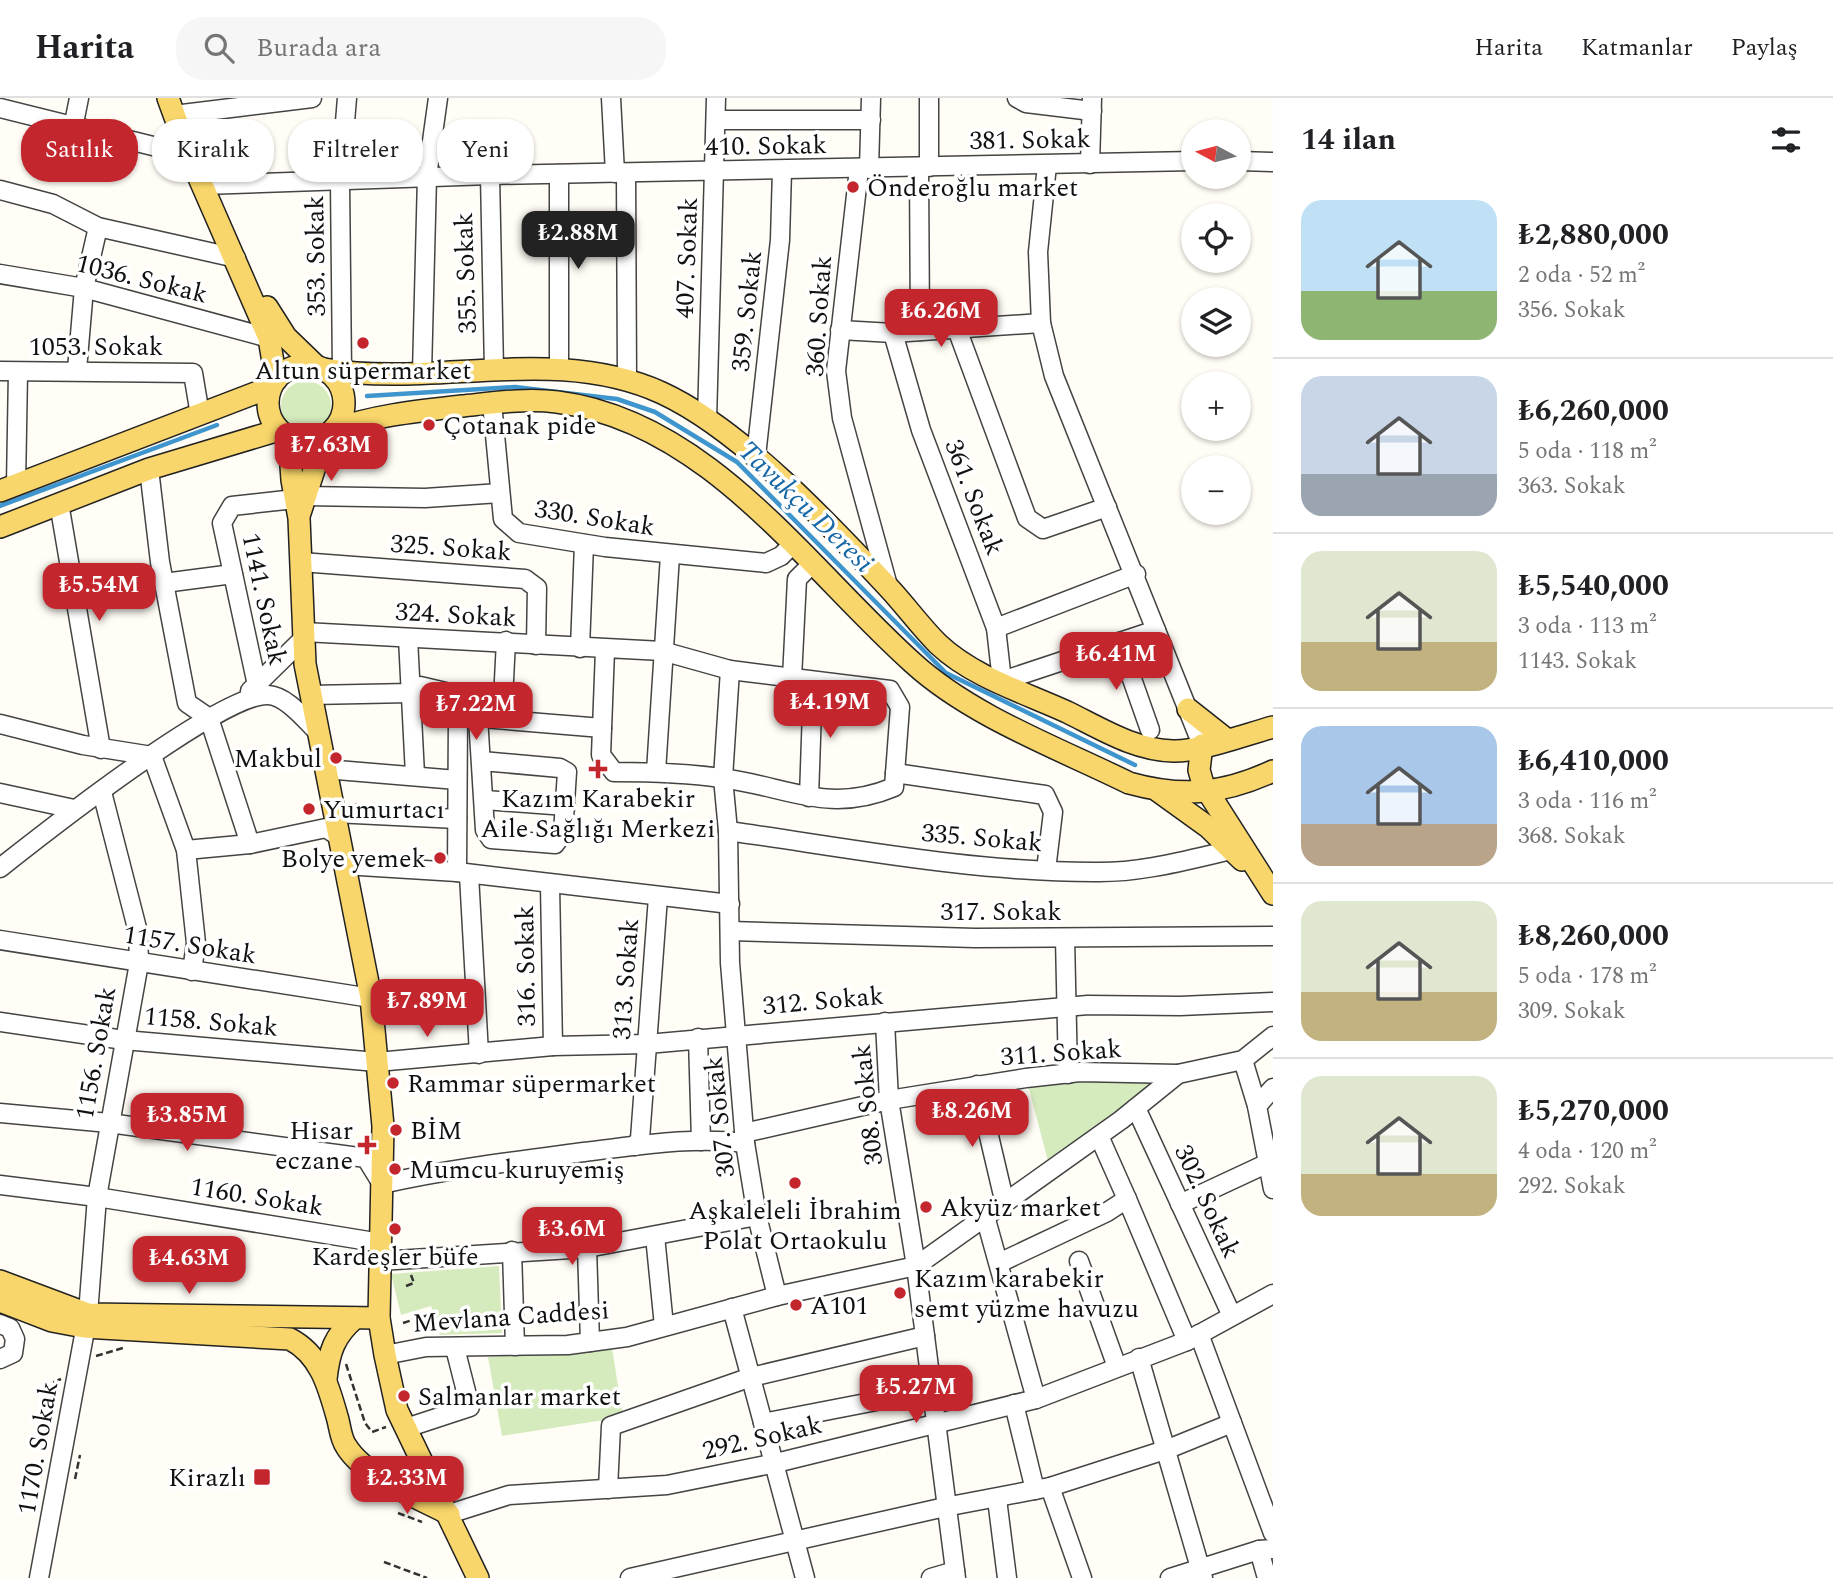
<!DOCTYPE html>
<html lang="tr">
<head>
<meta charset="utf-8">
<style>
	body { margin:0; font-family:Spectral,serif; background:#f6f6f6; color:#202124; height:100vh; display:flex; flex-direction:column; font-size:26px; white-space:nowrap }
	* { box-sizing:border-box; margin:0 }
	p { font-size:23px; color:#757577 }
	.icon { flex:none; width:38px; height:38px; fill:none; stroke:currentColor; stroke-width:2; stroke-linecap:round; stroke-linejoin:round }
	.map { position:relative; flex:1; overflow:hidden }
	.side { display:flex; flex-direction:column; background:#fff; width:560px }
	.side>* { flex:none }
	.banner { position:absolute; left:21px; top:21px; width:665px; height:63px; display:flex; gap:14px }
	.needle { width:46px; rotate:277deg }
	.fabs { position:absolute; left:1181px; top:21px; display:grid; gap:14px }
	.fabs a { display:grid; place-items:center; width:70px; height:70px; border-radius:50%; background:#fff; box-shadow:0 2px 5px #0004; font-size:35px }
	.price { position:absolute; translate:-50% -60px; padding:0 16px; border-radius:14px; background:#c4262e; color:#fff; font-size:23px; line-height:46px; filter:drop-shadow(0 2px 4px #0008) }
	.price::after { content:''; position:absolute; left:50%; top:42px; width:21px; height:16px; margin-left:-10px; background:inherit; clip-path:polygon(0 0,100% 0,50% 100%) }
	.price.on { background:#222; color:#fff }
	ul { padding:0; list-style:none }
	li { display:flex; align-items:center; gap:21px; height:175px; padding:0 28px }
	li+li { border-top:2px solid #e0e0e0 }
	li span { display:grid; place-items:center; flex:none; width:196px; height:140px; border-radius:21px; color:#555 }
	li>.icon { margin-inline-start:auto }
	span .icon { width:84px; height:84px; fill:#fffc; stroke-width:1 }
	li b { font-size:30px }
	h2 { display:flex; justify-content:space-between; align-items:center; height:84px; padding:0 28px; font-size:30px }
	.tag { padding:0 24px; border-radius:28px; background:#fff; box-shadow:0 2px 5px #0004; font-size:24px; line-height:63px }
	.tag.on { background:#c4262e; color:#fff }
	header { display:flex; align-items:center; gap:42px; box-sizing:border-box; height:98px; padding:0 35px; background:#fff; border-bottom:2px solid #e0e0e0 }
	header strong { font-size:33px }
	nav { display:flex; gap:38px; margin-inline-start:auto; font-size:24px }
	.search { width:490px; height:63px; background:#f6f6f6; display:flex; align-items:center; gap:18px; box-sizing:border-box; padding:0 24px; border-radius:28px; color:#757577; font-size:26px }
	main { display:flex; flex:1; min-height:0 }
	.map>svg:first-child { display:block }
</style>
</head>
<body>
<header>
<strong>Harita</strong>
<div class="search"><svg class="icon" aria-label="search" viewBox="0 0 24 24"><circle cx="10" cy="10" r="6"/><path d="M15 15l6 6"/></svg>Burada ara</div>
<nav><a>Harita</a><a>Katmanlar</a><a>Paylaş</a></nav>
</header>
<main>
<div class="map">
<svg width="1273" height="1480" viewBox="0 0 1273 1480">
	<rect width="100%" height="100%" fill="#fffdf5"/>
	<g fill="#d5ebbd">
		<circle cx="306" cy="308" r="25"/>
		<polygon points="1161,981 1048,1063 1028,987"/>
		<polygon points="499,1168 502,1235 440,1237 431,1208 401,1217 391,1176"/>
		<polygon points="612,1250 623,1319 502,1338 488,1259"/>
	</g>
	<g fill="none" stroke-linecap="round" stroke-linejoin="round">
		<g stroke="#3f96cf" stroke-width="4.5">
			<polyline points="367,298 515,289 617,301 655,314 737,364 946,575 1135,667"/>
			<polyline points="0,408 217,327"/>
		</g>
		<g stroke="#444" stroke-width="21">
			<g id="minor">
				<polyline points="611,0 615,75"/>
				<polyline points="929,0 929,69"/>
				<polyline points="1017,0 1026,5 1092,13"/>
				<polyline points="0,10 189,57"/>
				<polyline points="174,17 312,0"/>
				<polyline points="716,22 871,22"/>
				<polyline points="73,30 79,0"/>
				<polyline points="1239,63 1273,64"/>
				<polyline points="1090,66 1092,0"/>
				<polyline points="1047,67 1038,154 1041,225 1054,278 1202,647"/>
				<polyline points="919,70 920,233"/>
				<polyline points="859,71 836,273 842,320 888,488"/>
				<polyline points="869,71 871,0"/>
				<polyline points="626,75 627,283"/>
				<polyline points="490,77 494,272"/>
				<polyline points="203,87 490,77 1194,63"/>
				<polyline points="0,92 53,106 98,129 236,160"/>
				<polyline points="0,176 84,190 269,240"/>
				<polyline points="957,231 1027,420 1043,431 1107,409"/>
				<polyline points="840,232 893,235 1041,225"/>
				<polyline points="893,235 921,332 996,530 1002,583 1156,532"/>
				<polyline points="559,270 559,76"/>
				<polyline points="77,272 84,190 98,129"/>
				<polyline points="0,273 193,275 200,317"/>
				<polyline points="342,274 340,84 347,0"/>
				<polyline points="422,275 427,79 438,0"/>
				<polyline points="492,305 503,421 519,435 605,449 766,465 781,458 793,446"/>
				<polyline points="707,322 716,0"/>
				<polyline points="756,358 780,142 782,72"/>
				<polyline points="149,371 160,464 187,605 209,620 250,746"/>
				<polyline points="16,387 18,274"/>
				<polyline points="305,398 425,400 500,395"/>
				<polyline points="59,405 101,651"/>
				<polyline points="301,464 525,481 537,490 536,547"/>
				<polyline points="164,485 233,476"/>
				<polyline points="996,530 1136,476"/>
				<path d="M304,534L662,553L730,572L890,592L900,609L894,689C828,717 786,688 721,680C686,675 650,674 614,674L601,657L605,552"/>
				<polyline points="408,540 415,677"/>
				<polyline points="1119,544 1150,632"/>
				<polyline points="580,550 584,446"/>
				<polyline points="730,572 723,680 728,733 730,865 745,1045 757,1118 777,1198"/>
				<polyline points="792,580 797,481 813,465"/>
				<polyline points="257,587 222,425 232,408 295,401"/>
				<polyline points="250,593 304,540"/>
				<polyline points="311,597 410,595 420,588 454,596 460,604 458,618"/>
				<polyline points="478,619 485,732 491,741 555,746 563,735 567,674 560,670 482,663"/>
				<polyline points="502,621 506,543"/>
				<polyline points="0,626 83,647 152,658 186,752 196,845 192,873"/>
				<polyline points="325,671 457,682"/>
				<polyline points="656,674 670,457"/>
				<polyline points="895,675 1045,697 1053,714 1046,772"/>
				<polyline points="0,695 74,711"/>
				<polyline points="809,699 813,583"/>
				<polyline points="485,702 566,708"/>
				<polyline points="334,715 457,721"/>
				<path d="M728,733C849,750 972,774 1094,774C1141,775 1187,762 1231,752"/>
				<polyline points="186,752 250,746 326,730 338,738"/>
				<polyline points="344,767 457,774 730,806"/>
				<path d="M0,770C43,736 222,595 268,597C287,598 305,622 318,634"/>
				<polyline points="457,774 458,618 602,630"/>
				<polyline points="469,777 479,956"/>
				<polyline points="550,787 553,948"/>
				<polyline points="730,833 975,840 1273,838"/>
				<polyline points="1065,840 1068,976"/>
				<polyline points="0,842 371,900"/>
				<polyline points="0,924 124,942 377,964 553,948 647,946 1088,907 1180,908 1273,904"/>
				<polyline points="885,924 889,1002 916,1168 956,1480"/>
				<polyline points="698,940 701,1043"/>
				<polyline points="1243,962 1257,1008 1273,1091"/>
				<polyline points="977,987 1005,1106"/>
				<polyline points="1257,1008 1273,990"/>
				<polyline points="1136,1010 1232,1218"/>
				<path d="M0,1015L109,1025L366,1060L382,1086C449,1071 516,1063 584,1054C636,1048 692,1038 745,1045"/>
				<polyline points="744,1035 889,1002 1026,980 1080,974 1178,976"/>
				<polyline points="1099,1038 1127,1101"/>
				<polyline points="635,1048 640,1041 658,799"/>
				<polyline points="0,1087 97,1099 381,1145"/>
				<polyline points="1180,1106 1268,1065"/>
				<polyline points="985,1118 1036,1301"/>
				<polyline points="655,1138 664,1228"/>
				<polyline points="587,1150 590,1244"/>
				<polyline points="512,1153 515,1248"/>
				<polyline points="380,1163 587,1150 757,1118"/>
				<polyline points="1079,1163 1117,1269"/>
				<polyline points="999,1165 1107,1114 1127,1101 1187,1243"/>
				<polyline points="732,1210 805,1480"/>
				<polyline points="0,1226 10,1230 15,1241 13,1255 0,1261"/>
				<polyline points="1199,1236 1273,1435"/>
				<polyline points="385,1257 426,1249 568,1247 627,1239 777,1198 916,1168 1121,1022 1178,976 1243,962 1273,938"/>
				<polyline points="1139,1260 1203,1480"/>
				<polyline points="1014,1306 1035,1392"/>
				<polyline points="763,1325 933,1292"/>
				<polyline points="406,1330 470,1309 455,1250"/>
				<polyline points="1050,1389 1168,1351 1232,1325"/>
				<polyline points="608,1391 611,1328 751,1279 925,1238"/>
				<polyline points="997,1401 1007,1480"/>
				<polyline points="449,1416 509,1397 667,1387 776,1365 1036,1301 1187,1243 1273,1196"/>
				<polyline points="1259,1452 1267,1480"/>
				<polyline points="39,1480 88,1216 97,1099 139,865 138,834 102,694"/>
				<polyline points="630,1480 945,1409 1050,1389 1082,1480"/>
				<polyline points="931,1480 955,1473"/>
				<polyline points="1170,1480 1259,1452 1273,1451"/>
			</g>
		</g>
		<g stroke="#222" stroke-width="24">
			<g id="major">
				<polyline points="168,0 189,57 269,240 276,282"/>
				<polyline points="267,209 286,239 316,268"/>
				<circle cx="306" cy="305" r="38"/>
				<path d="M324,271C436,290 554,246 662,295C740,331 829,426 888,489C905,507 920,528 938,546C973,579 1023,594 1067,614C1100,630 1134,652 1173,653C1198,654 1247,636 1273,629"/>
				<path d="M333,332C376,317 418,313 462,308C492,305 527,300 557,304C708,323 807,470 913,565C971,618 1058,650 1129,685C1183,700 1223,696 1273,673"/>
				<polyline points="289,339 292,382 299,420 305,566 371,900 383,1028 379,1220 385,1257 397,1312 478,1480"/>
				<polyline points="0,393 271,289"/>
				<polyline points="300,415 325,338"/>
				<polyline points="0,429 149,371 279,332"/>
				<polyline points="1188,611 1226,641"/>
				<polyline points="1202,647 1199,672 1203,686 1273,796"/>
				<polyline points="1158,693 1208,729 1242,762"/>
				<polyline points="0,1183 88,1216 379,1220"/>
				<path d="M0,1203L52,1223L84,1229L290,1241C321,1257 329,1290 338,1322C340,1330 341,1341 346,1348C364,1378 418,1400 449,1416"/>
				<path d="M326,1281C329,1254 334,1238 355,1220"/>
			</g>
		</g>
		<g stroke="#333" stroke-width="2.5" stroke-dasharray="7 3.5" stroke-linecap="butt">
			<polyline points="406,1188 414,1185 411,1177"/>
			<polyline points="403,1225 432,1216"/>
			<polyline points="96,1258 123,1250"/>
			<polyline points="346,1266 365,1325 372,1334 386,1329"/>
			<polyline points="57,1290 54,1284 61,1281"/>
			<polyline points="75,1381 80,1357"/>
			<polyline points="398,1415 422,1424"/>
			<polyline points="384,1464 427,1480"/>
		</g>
		<use href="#minor" stroke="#fff" stroke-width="18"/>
		<use href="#major" stroke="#f9d66b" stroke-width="21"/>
	</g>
	<g fill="#c4262e" stroke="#fff" stroke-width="2.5">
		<circle cx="853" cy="89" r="7"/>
		<circle cx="363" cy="245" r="7"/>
		<circle cx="429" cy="327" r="7"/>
		<circle cx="336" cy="660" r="7"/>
		<path d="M594.5 660.5h7v7h7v7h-7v7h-7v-7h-7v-7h7z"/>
		<circle cx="309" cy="711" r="7"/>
		<circle cx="440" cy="760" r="7"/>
		<circle cx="393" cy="985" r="7"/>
		<circle cx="396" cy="1032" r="7"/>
		<path d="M363.5 1036.5h7v7h7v7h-7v7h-7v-7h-7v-7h7z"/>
		<circle cx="395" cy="1071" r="7"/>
		<circle cx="795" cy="1085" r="7"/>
		<circle cx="926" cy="1109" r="7"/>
		<circle cx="395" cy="1131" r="7"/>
		<circle cx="900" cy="1195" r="7"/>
		<circle cx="796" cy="1207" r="7"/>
		<circle cx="404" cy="1298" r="7"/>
		<rect x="253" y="1370" width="18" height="18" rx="3.5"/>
	</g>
	<g text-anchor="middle" stroke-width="7" stroke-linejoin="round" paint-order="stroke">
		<g font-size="26" fill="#111" stroke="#fff">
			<text transform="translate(1030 41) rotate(-1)" y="9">381. Sokak</text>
			<text transform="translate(766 47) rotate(-1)" y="9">410. Sokak</text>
			<text transform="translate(315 158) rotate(-91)" y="9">353. Sokak</text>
			<text transform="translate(686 160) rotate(-88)" y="9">407. Sokak</text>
			<text transform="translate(465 175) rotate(-92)" y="9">355. Sokak</text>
			<text transform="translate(142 180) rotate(14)" y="9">1036. Sokak</text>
			<text transform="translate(746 213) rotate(-84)" y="9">359. Sokak</text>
			<text transform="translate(818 218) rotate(-86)" y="9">360. Sokak</text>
			<text x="96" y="257">1053. Sokak</text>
			<text transform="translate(975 399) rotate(69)" y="9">361. Sokak</text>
			<text transform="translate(595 419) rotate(9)" y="9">330. Sokak</text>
			<text transform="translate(451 449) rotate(4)" y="9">325. Sokak</text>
			<text transform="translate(265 501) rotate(78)" y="9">1141. Sokak</text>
			<text transform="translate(456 516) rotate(3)" y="9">324. Sokak</text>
			<text transform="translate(982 739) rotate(5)" y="9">335. Sokak</text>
			<text x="1001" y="822">317. Sokak</text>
			<text transform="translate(190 846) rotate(9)" y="9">1157. Sokak</text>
			<text transform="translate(525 868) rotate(-91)" y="9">316. Sokak</text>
			<text transform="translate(625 881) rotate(-86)" y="9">313. Sokak</text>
			<text transform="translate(823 902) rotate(-5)" y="9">312. Sokak</text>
			<text transform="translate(211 923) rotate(5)" y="9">1158. Sokak</text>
			<text transform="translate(1061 954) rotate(-4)" y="9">311. Sokak</text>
			<text transform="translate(95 955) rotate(-80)" y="9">1156. Sokak</text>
			<text transform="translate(867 1007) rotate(-96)" y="9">308. Sokak</text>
			<text transform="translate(719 1019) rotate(-96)" y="9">307. Sokak</text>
			<text transform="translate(257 1098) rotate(9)" y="9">1160. Sokak</text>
			<text transform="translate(1208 1103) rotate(65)" y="9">302. Sokak</text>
			<text transform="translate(511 1218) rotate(-4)" y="9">Mevlana Caddesi</text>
			<text transform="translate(762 1339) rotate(-13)" y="9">292. Sokak</text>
			<text transform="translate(37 1350) rotate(-80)" y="9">1170. Sokak</text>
		</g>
		<g font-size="26" fill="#111" stroke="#fff" text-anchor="start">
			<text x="867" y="98">Önderoğlu market</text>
			<text x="363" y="281" text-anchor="middle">Altun süpermarket</text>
			<text x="443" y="336">Çotanak pide</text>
			<text x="322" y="669" text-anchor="end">Makbul</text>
			<text x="598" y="709" text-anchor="middle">Kazım Karabekir<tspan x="598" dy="30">Aile Sağlığı Merkezi</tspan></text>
			<text x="323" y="720">Yumurtacı</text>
			<text x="426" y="769" text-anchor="end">Bolye yemek</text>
			<text x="407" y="994">Rammar süpermarket</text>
			<text x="353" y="1041" text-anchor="end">Hisar<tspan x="353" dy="30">eczane</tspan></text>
			<text x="410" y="1041">BİM</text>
			<text x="409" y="1080">Mumcu kuruyemiş</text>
			<text x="940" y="1118">Akyüz market</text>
			<text x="795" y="1121" text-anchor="middle">Aşkaleleli İbrahim<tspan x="795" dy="30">Polat Ortaokulu</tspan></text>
			<text x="395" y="1167" text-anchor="middle">Kardeşler büfe</text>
			<text x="914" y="1189">Kazım karabekir<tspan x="914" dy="30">semt yüzme havuzu</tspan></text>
			<text x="810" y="1216">A101</text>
			<text x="418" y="1307">Salmanlar market</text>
			<text x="246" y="1388" text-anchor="end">Kirazlı</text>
		</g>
		<g font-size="28" font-style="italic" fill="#1768a6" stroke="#fff">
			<text transform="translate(807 408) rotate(44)" y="10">Tavukçu Deresi</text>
		</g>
	</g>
</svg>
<div class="fabs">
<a><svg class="needle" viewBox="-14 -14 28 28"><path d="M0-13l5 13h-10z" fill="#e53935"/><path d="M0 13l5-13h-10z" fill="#757577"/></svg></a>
<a><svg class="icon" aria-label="locate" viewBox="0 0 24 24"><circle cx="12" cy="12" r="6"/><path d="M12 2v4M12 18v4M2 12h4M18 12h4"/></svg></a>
<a><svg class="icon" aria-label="layers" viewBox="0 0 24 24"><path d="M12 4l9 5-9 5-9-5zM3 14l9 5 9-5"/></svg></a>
<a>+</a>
<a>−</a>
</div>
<b class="price on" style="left:578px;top:173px">₺2.88M</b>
<b class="price" style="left:941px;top:251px">₺6.26M</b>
<b class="price" style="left:331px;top:385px">₺7.63M</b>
<b class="price" style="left:99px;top:525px">₺5.54M</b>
<b class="price" style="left:1116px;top:594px">₺6.41M</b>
<b class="price" style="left:830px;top:642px">₺4.19M</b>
<b class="price" style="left:476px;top:644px">₺7.22M</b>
<b class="price" style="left:427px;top:941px">₺7.89M</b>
<b class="price" style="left:972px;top:1051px">₺8.26M</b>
<b class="price" style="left:187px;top:1055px">₺3.85M</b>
<b class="price" style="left:572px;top:1169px">₺3.6M</b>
<b class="price" style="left:189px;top:1198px">₺4.63M</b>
<b class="price" style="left:916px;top:1327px">₺5.27M</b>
<b class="price" style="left:407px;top:1418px">₺2.33M</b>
<div class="banner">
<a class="tag on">Satılık</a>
<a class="tag">Kiralık</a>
<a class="tag">Filtreler</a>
<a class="tag">Yeni</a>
</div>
</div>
<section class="side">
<h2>14 ilan<svg class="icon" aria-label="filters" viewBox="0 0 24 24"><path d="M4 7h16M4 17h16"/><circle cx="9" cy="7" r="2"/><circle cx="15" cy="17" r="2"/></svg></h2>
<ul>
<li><span style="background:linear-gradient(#bfe0f5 65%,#8fb573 0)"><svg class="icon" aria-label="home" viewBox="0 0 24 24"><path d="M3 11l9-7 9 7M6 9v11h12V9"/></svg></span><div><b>₺2,880,000</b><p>2 oda · 52 m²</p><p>356. Sokak</p></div></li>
<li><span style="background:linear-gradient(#c9d6e8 70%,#9aa5b1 0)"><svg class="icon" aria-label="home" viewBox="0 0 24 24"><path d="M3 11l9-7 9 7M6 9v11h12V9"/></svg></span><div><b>₺6,260,000</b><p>5 oda · 118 m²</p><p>363. Sokak</p></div></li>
<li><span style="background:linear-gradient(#dfe7d0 65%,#c2b280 0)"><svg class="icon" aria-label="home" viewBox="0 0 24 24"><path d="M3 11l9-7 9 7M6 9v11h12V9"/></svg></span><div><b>₺5,540,000</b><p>3 oda · 113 m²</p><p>1143. Sokak</p></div></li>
<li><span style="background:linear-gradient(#a9c7e8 70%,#b9a48a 0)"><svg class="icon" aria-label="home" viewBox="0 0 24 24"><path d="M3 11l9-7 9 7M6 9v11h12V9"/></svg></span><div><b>₺6,410,000</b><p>3 oda · 116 m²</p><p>368. Sokak</p></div></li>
<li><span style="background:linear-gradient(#dfe7d0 65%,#c2b280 0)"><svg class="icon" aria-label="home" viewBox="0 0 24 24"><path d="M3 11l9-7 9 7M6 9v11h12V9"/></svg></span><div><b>₺8,260,000</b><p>5 oda · 178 m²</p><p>309. Sokak</p></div></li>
<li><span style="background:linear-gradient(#dfe7d0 70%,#c2b280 0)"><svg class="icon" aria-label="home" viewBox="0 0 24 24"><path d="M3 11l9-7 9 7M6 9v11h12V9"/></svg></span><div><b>₺5,270,000</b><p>4 oda · 120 m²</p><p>292. Sokak</p></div></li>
</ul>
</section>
</main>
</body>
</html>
